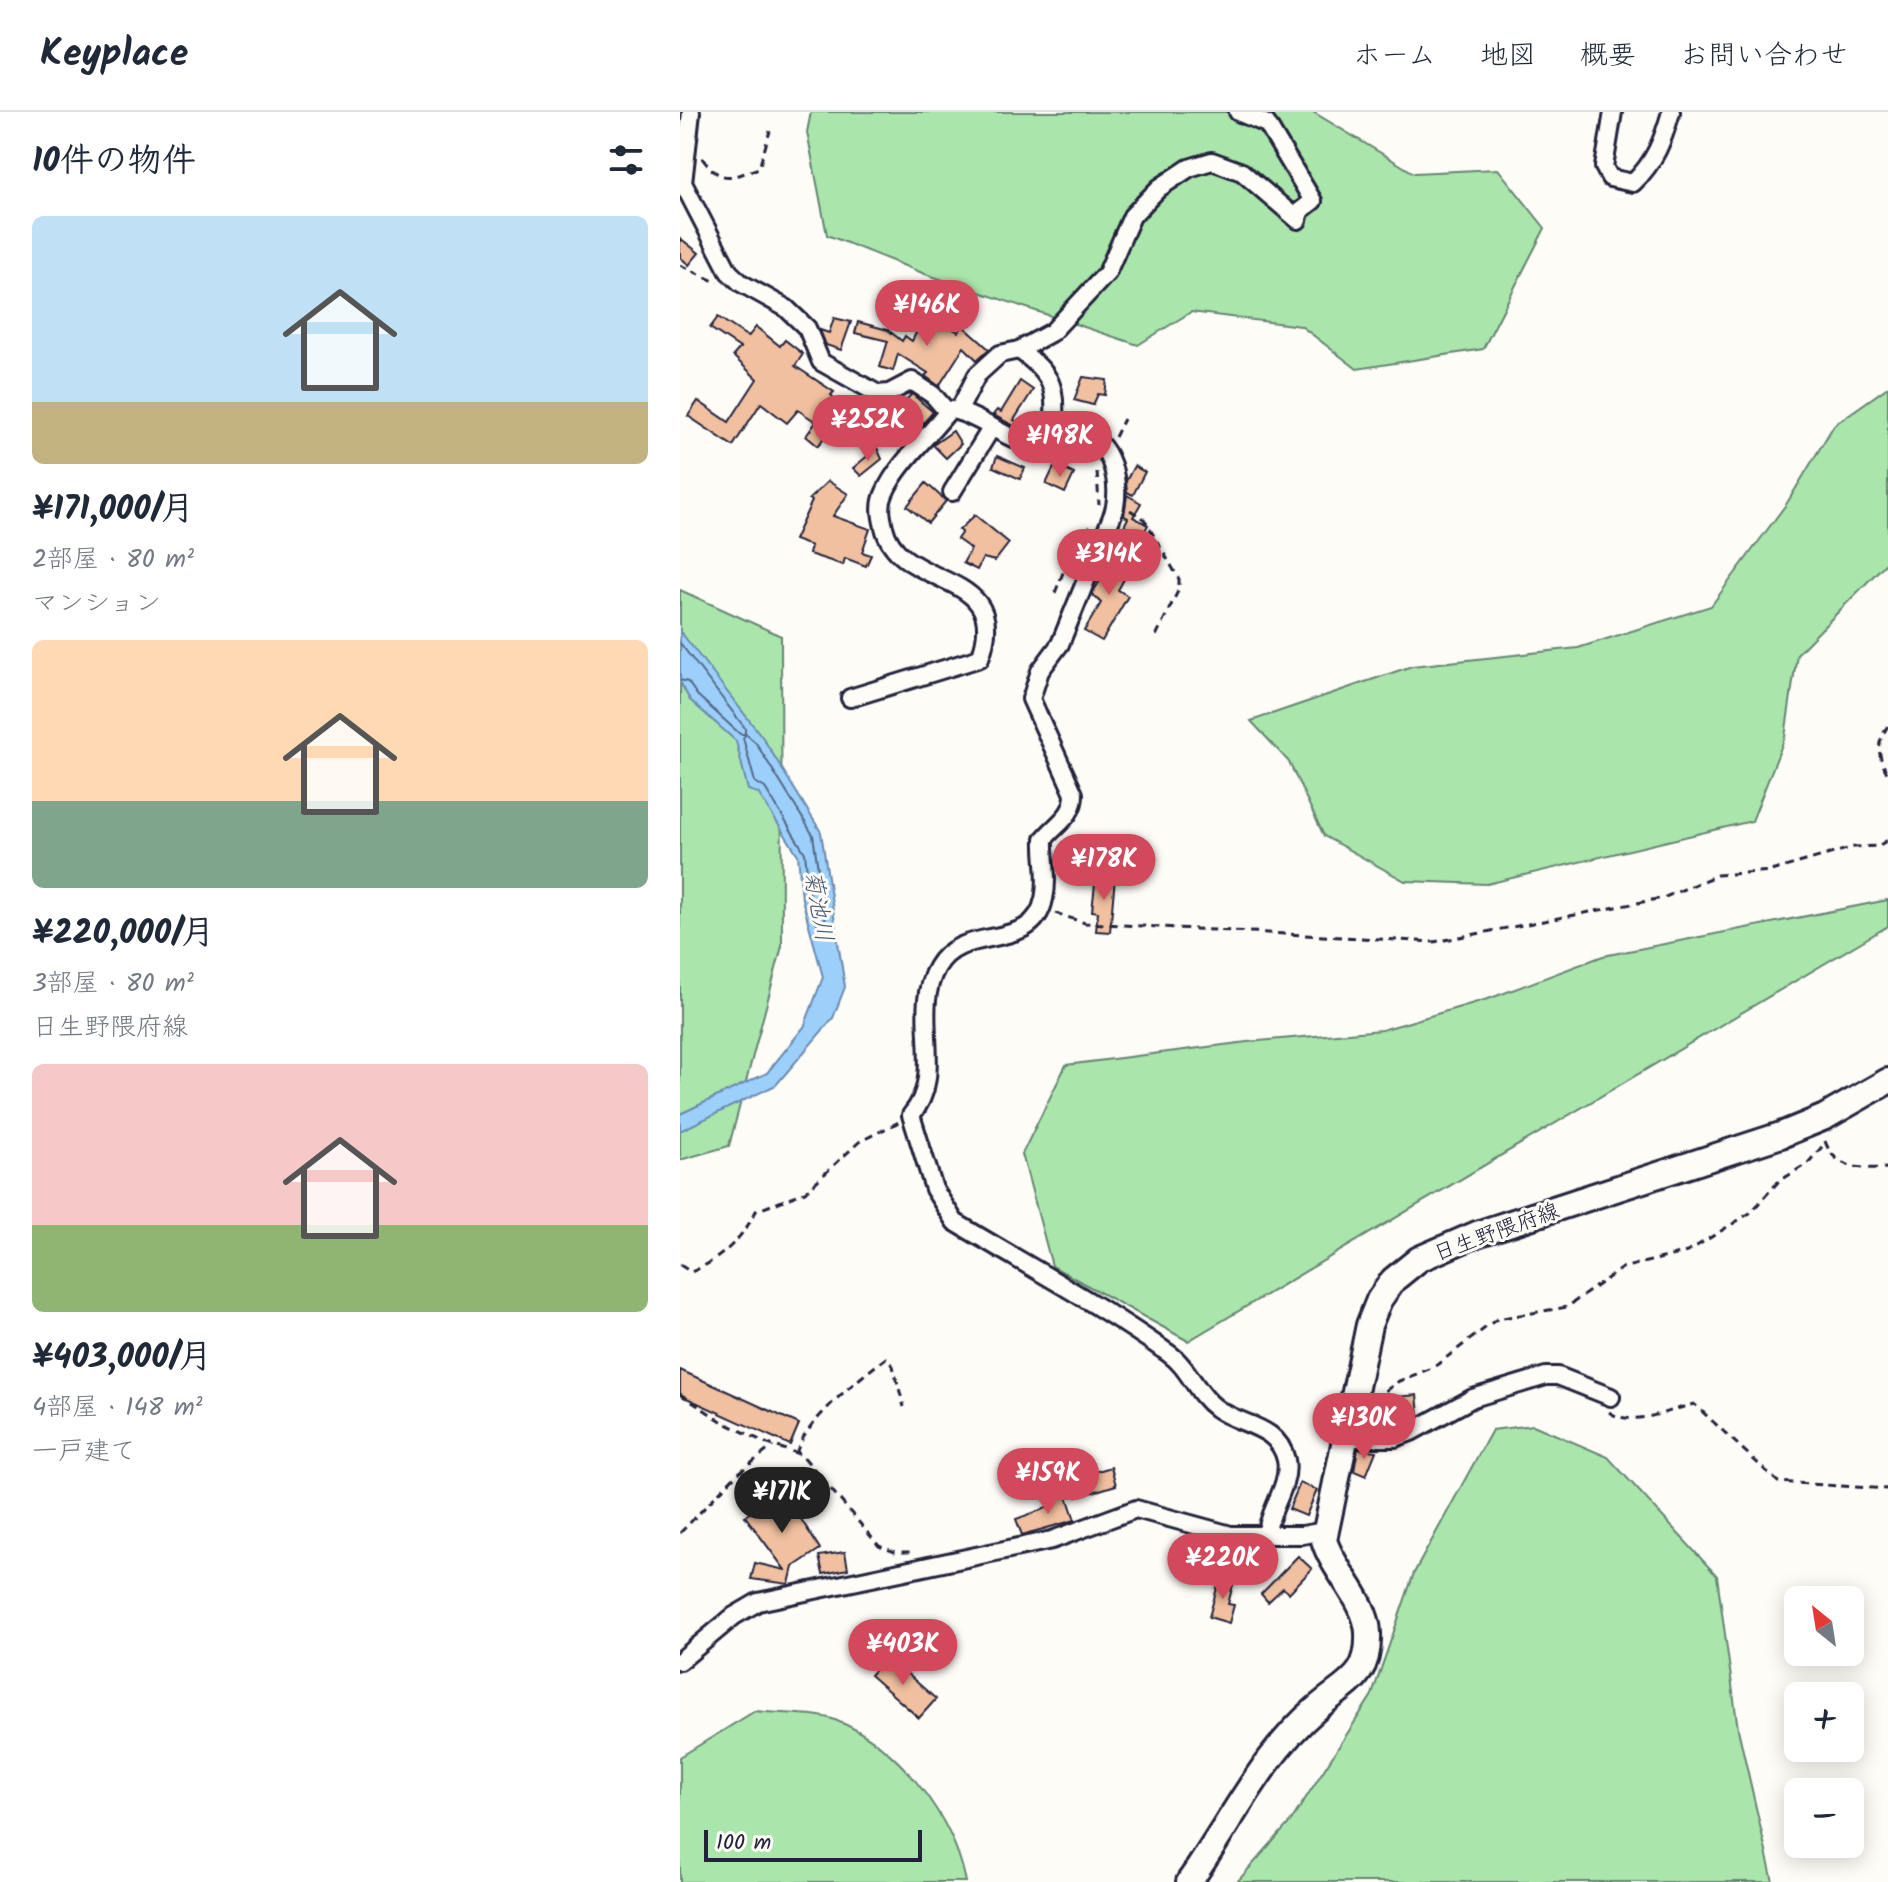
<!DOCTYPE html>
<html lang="ja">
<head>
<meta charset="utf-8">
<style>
	body { margin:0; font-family:Kalam,"Klee One",sans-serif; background:#f6f6f7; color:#1f2937; height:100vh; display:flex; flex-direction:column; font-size:30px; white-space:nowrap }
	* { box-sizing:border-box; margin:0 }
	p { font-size:26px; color:#747a83 }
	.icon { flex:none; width:44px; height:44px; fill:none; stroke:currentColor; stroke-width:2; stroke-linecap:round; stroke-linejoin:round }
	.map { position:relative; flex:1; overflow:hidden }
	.panel { display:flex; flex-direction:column; background:#fff; width:680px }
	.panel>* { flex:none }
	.needle { width:52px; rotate:330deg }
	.buttons { position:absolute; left:1104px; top:1474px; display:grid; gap:16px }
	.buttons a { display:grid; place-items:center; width:80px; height:80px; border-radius:12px; background:#fff; box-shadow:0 4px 20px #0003; font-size:40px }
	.scale { position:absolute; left:24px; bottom:20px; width:218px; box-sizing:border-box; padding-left:8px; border:4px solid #22223b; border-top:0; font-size:22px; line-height:28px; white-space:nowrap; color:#22223b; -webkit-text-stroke:6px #fdfcf7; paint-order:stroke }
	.price { position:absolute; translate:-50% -68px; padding:0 18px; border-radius:28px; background:#d1495b; color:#fff; font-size:26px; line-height:52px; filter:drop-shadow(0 2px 4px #0008) }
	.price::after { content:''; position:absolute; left:50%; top:48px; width:24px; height:18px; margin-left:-12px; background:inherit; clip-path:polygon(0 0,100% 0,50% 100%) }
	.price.selected { background:#222; color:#fff }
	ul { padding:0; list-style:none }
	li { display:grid; align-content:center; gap:16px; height:424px; padding:0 32px }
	li span { display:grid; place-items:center; height:248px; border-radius:12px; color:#555 }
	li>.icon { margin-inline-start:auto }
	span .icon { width:144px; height:144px; fill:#fffc; stroke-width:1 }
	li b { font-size:34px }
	h2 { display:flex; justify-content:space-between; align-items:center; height:96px; padding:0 32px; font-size:34px }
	header { display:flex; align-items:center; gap:48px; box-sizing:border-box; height:112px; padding:0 40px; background:#fff; border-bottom:2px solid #e0e1e3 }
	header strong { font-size:38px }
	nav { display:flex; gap:44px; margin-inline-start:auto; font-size:28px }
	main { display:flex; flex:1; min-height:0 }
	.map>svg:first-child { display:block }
</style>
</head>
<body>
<header>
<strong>Keyplace</strong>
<nav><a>ホーム</a><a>地図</a><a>概要</a><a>お問い合わせ</a></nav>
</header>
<main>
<section class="panel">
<h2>10件の物件<svg class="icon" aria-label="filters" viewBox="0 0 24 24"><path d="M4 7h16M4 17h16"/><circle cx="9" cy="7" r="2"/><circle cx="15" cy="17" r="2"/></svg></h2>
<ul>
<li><span style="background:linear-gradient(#bfe0f5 75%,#c2b280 0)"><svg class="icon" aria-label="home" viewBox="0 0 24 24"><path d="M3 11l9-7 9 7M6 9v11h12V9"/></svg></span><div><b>¥171,000/月</b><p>2部屋 · 80 m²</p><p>マンション</p></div></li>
<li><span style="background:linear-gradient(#ffd9b3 65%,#7fa58c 0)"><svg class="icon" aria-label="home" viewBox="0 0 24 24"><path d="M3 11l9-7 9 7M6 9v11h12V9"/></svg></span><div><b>¥220,000/月</b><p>3部屋 · 80 m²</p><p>日生野隈府線</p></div></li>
<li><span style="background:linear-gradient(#f6c9c9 65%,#8fb573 0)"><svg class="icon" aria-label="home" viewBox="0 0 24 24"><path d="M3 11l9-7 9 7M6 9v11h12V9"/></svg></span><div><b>¥403,000/月</b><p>4部屋 · 148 m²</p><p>一戸建て</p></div></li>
</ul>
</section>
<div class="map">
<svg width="1208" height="1770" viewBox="0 0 1208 1770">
	<rect width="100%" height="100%" fill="#fdfcf7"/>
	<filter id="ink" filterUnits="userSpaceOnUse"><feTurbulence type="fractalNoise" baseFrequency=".0125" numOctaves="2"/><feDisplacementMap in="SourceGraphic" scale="16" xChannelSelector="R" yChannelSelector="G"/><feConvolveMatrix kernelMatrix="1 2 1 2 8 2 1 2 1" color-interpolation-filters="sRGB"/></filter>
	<g filter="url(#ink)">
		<g fill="#aae6ab" stroke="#668473" stroke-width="2">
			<polygon points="131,0 633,0 734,61 818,57 865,116 803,237 677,257 621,214 511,200 458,233 245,162 147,123 127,20"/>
			<polygon points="1208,275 1208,449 1117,542 1105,625 1072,709 807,772 725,769 644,724 609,650 571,609 732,554 898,536 1031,494 1107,391 1154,313"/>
			<polygon points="0,478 101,524 102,834 49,1034 0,1048"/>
			<polygon points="1208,788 1208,814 508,1229 372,1154 342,1042 386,953 567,930 702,918 811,886 923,844"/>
			<polygon points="853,1313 928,1345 1037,1464 1058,1617 1093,1770 557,1770 611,1709 692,1583 734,1461 812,1318"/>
			<path d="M75,1599C99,1602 133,1600 155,1608C219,1633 273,1705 286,1770H0V1645Z"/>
		</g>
		<polygon fill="#9ccffa" stroke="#6b8aae" stroke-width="2" points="0,519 83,626 141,720 165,875 153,906 96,973 0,1019 0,1002 87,961 124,915 143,865 122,787 118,743 78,681 68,678 56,629 10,588 0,570"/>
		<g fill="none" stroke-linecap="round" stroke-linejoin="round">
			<g stroke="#536787" stroke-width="2">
				<polyline points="0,531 65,616 65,622 60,622 17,583 8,570 0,568"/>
				<polygon points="66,622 76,631 133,723 147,819 145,823 140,821 130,786 125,741 85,676 75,670 63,626"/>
			</g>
		</g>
		<g fill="#f0c0a0" stroke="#22223b" stroke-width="2">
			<polygon points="0,126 19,141 9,153 0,145"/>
			<polygon points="38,205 68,225 76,215 100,234 105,228 123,242 115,254 154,280 151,283 164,297 138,334 126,324 136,310 118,298 107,311 81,291 53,334 8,304 18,289 49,310 77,267 53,244 60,236 30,216"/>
			<polygon points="154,206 171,210 161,238 146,233 140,218 149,221"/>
			<polygon points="243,207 261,215 264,211 278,220 283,214 309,237 297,248 284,235 259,274 245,264 248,261 218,242 213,259 200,255 208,229 175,221 178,210 208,218 222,229 225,224 232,229"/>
			<polygon points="403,265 427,268 425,283 418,282 413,293 394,288"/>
			<polygon points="340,269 353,278 334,308 338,311 336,315 313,303 317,298 321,300"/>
			<polygon points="232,282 253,300 224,333 214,324 227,310 223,304 202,316 200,313"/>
			<polygon points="273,319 281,332 266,346 253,333"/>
			<polygon points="197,336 202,347 181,364 173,356"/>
			<polygon points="317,344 345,356 340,367 313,355"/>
			<polygon points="375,353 394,362 385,381 366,372"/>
			<polygon points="454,354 465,360 453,383 447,380 446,369"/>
			<polygon points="148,369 168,382 153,404 190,417 182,440 191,443 186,454 165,446 163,453 129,442 131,434 114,428 132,389 129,387"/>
			<polygon points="246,371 266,389 248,411 227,394"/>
			<polygon points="447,383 461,391 453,405 468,413 462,424 444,414 448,406 444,404"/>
			<polygon points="295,403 329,431 315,449 303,446 297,458 283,451 291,437 277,427 282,420 279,418"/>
			<polygon points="436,441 453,451 438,478 448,484 422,529 404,519 421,491 412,482"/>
			<polygon points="416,763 435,765 430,820 416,819 418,800 412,799"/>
			<polygon points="0,1258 119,1312 110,1333 0,1283"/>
			<polygon points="737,1283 739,1303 728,1309 708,1311 706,1286"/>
			<polygon points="678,1337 696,1339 686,1364 674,1359"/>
			<polygon points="431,1355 436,1373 397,1385 391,1367"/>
			<polygon points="115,1371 126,1388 114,1396 140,1437 113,1455 109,1472 71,1467 75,1451 105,1458 65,1404"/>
			<polygon points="620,1371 637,1378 626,1404 609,1397"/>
			<polygon points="386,1381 395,1408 342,1423 336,1407 372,1394 369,1386"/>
			<polygon points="165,1440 168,1457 143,1462 139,1444"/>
			<polygon points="618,1444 632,1457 609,1481 603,1476 588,1490 581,1482"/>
			<polygon points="540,1465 554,1469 548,1492 554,1493 549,1511 529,1505"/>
			<polygon points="207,1544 256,1587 239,1606 190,1563"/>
		</g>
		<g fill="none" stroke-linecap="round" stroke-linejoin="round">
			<g stroke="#22223b" stroke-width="22">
				<g id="street">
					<path d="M11,0L3,71L49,160L61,171L106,196L127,216L141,250L198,282L209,281L232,269L253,283L265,297C295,300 317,322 345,331C366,338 379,317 398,320C433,326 442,375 433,402L380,532L360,559L351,587L394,682C394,704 377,711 364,727C363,748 369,765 364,787C353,842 283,810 257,855C230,901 267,963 231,1003L254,1077L275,1110C346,1153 421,1193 488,1241C509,1255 516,1282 536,1296C560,1314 598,1312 606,1348C611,1373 588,1399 586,1424"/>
					<path d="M933,0L924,55L930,66L953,71C975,50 983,28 991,0"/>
					<path d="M339,238C371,261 378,275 373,315L345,331"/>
					<polyline points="279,298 297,263 320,242 339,238 372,220 427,161 452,104 479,76 509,56 532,49 562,60 618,108 620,99 633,89 587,12 558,0"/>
					<polyline points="272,380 312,315"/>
					<path d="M170,586L300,546C334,455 219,480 204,415C201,403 199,392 205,380C217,352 250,323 269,298"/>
					<polyline points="665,1326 715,1326 731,1320 793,1286 866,1264 878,1264 931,1285"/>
					<polyline points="0,1549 54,1504 78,1490 372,1428 456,1397 551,1423 622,1423 645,1419"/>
				</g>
			</g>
			<g stroke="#22223b" stroke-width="30">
				<path id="secondary" d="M509,1770C550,1712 582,1643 636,1597C665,1571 690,1567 688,1521C687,1489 653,1459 644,1428L689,1213L699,1188L713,1168L739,1147L797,1122L1101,1023L1145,1005L1208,969"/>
			</g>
			<g stroke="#22223b" stroke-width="3" stroke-dasharray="8 6" stroke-linecap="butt">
				<path d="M22,46C41,72 51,66 79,56L90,19"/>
				<polyline points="0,153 38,171"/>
				<polyline points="435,325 444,307"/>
				<polyline points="417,360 419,393"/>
				<polyline points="450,398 464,407 499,467 499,477 476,524"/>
				<polyline points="375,481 388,448 410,414"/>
				<path d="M1208,614C1195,633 1198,643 1208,663"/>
				<polyline points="375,801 405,811 754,830 983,786 1037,763 1091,759 1174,735 1198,734 1208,728"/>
				<path d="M1145,1029C1155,1058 1181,1057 1208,1056"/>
				<path d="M0,1153L11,1160C40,1148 62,1127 76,1099L125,1080L179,1030L219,1010"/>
				<polyline points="0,1282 43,1310 88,1332 122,1343 199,1434 215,1440 233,1440"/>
				<polyline points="694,1287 719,1269 754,1255 817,1207 887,1195 942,1156 1007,1140 1070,1101 1098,1070 1128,1051 1146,1030"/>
				<path d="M929,1300C950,1316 990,1298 1014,1292L1098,1370L1208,1377"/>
				<path d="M116,1342C125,1309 178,1267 206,1246L213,1254L224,1295"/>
				<polyline points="0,1421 55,1364 93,1334"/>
			</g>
			<use href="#street" stroke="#fdfcf7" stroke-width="16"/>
			<use href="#secondary" stroke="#fdfcf7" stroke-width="24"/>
		</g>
	</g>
	<g text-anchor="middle" stroke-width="6" stroke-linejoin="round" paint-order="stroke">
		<g font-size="22" fill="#22223b" stroke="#fdfcf7">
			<text transform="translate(816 1119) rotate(-20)" y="8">日生野隈府線</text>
		</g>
		<g font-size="24" font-style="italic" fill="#475674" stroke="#fdfcf7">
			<text transform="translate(139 794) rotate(80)" y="8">菊池川</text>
		</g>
	</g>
</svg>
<div class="buttons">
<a><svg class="needle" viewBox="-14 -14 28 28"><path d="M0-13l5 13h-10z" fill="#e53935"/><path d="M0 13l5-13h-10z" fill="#747a83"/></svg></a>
<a>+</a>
<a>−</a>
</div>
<div class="scale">100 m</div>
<b class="price" style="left:247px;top:236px">¥146K</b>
<b class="price" style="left:188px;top:351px">¥252K</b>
<b class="price" style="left:380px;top:367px">¥198K</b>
<b class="price" style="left:429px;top:485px">¥314K</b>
<b class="price" style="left:424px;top:790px">¥178K</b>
<b class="price" style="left:684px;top:1349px">¥130K</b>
<b class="price" style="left:368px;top:1404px">¥159K</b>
<b class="price selected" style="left:102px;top:1423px">¥171K</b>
<b class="price" style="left:543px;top:1489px">¥220K</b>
<b class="price" style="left:223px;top:1575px">¥403K</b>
</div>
</main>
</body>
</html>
